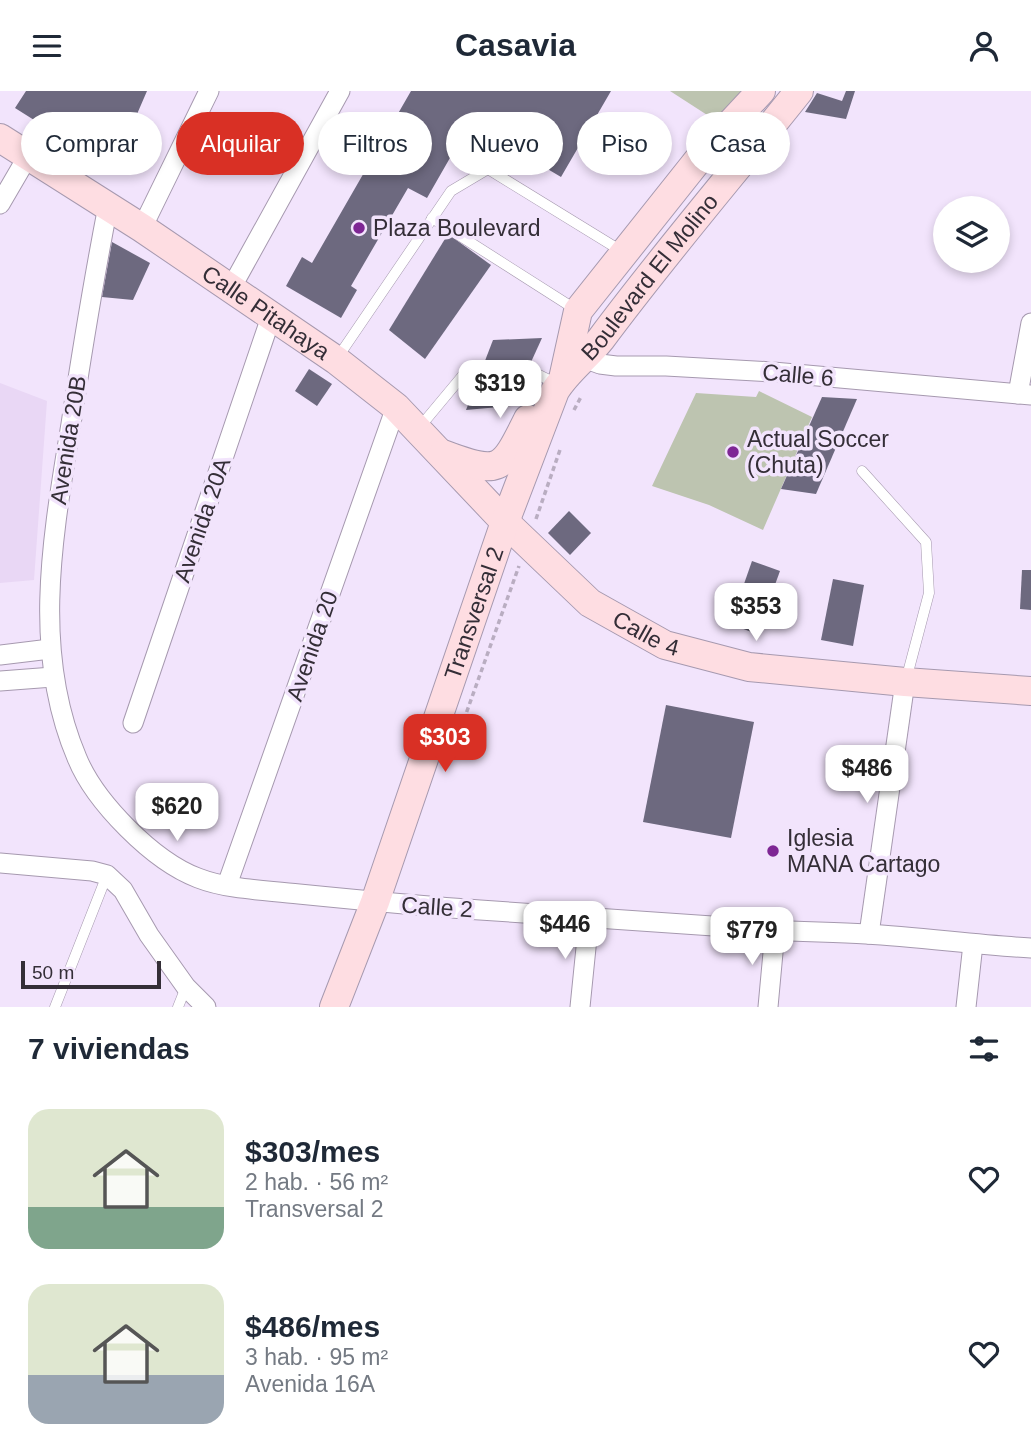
<!DOCTYPE html>
<html lang="es">
<head>
<meta charset="utf-8">
<style>
	body { margin:0; font-family:Arial,sans-serif; background:#f6f6f7; color:#1f2937; height:100vh; display:flex; flex-direction:column; font-size:26px; white-space:nowrap }
	* { box-sizing:border-box; margin:0 }
	p { font-size:23px; color:#747a83 }
	.icon { flex:none; width:38px; height:38px; fill:none; stroke:currentColor; stroke-width:2; stroke-linecap:round; stroke-linejoin:round }
	.map { position:relative; height:916px; overflow:hidden }
	.drawer { display:flex; flex-direction:column; background:#fff; flex:1 }
	.drawer>* { flex:none }
	.guide { position:absolute; left:21px; top:21px; width:990px; height:63px; display:flex; gap:14px }
	.fabs { position:absolute; left:933px; top:105px; display:grid; gap:14px }
	.fabs a { display:grid; place-items:center; width:77px; height:77px; border-radius:50%; background:#fff; box-shadow:0 4px 10px #0003; font-size:35px }
	.scale { position:absolute; left:21px; bottom:18px; width:140px; box-sizing:border-box; padding-left:7px; border:4px solid #342e37; border-top:0; font-size:19px; line-height:24px; white-space:nowrap; color:#342e37; -webkit-text-stroke:5px #f2e4fc; paint-order:stroke }
	.price { position:absolute; translate:-50% -60px; padding:0 16px; border-radius:14px; background:#fff; color:#222; font-size:23px; line-height:46px; filter:drop-shadow(0 2px 4px #0008) }
	.price::after { content:''; position:absolute; left:50%; top:42px; width:21px; height:16px; margin-left:-10px; background:inherit; clip-path:polygon(0 0,100% 0,50% 100%) }
	.price.on { background:#d93025; color:#fff }
	ul { padding:0; list-style:none }
	li { display:flex; align-items:center; gap:21px; height:175px; padding:0 28px }
	li span { display:grid; place-items:center; flex:none; width:196px; height:140px; border-radius:21px; color:#555 }
	li>.icon { margin-inline-start:auto }
	span .icon { width:84px; height:84px; fill:#fffc; stroke-width:1 }
	li b { font-size:30px }
	h2 { display:flex; justify-content:space-between; align-items:center; height:84px; padding:0 28px; font-size:30px }
	.tag { padding:0 24px; border-radius:32px; background:#fff; box-shadow:0 4px 10px #0003; font-size:24px; line-height:63px }
	.tag.on { background:#d93025; color:#fff }
	header { display:flex; justify-content:space-between; align-items:center; height:91px; padding:0 28px; background:#fff; font-size:32px; font-weight:800 }
	.map>svg:first-child { display:block }
</style>
</head>
<body>
<header><svg class="icon" aria-label="menu" viewBox="0 0 24 24"><path d="M4 6h16M4 12h16M4 18h16"/></svg>Casavia<svg class="icon" aria-label="person" viewBox="0 0 24 24"><circle cx="12" cy="8" r="4"/><path d="M4 21q1-7 8-7t8 7"/></svg></header>
<div class="map">
<svg width="1031" height="916" viewBox="0 0 1031 916">
	<rect width="100%" height="100%" fill="#f2e4fc"/>
	<polygon fill="#e9d7f5" points="0,292 47,310 34,489 0,492"/>
	<g fill="#bdc4b0">
		<polygon points="670,0 743,0 718,31"/>
		<polygon points="759,300 812,326 763,439 709,414 652,395 696,302 756,306"/>
	</g>
	<g fill="#6d697f">
		<polygon points="26,0 147,0 112,81 61,46 15,17"/>
		<polygon points="411,0 611,0 561,86 470,32 427,107 408,97 351,195 357,199 341,227 286,195 302,166 312,172"/>
		<polygon points="846,0 855,0 846,28 805,21 817,2 842,10"/>
		<polygon points="448,143 491,174 425,268 389,239"/>
		<polygon points="112,151 150,172 133,209 102,206"/>
		<polygon points="542,247 511,315 466,319 493,249"/>
		<polygon points="309,278 332,293 317,315 295,300"/>
		<polygon points="822,306 857,308 816,403 781,398"/>
		<polygon points="569,420 591,442 570,464 548,442"/>
		<polygon points="752,470 780,480 757,543 730,533"/>
		<polygon points="1022,479 1031,479 1031,519 1020,518"/>
		<polygon points="833,488 864,494 853,555 821,549"/>
		<polygon points="666,614 754,631 731,747 643,731"/>
	</g>
	<g fill="none" stroke-linecap="round" stroke-linejoin="round">
		<g stroke="#a699af" stroke-width="11">
			<g id="lane">
				<polyline points="432,127 578,220"/>
				<polyline points="338,266 451,100 488,78 623,161"/>
				<polyline points="526,281 535,282 555,292"/>
				<polyline points="419,337 464,283 481,281"/>
				<polyline points="862,380 926,451 929,502 906,589"/>
				<polyline points="55,916 107,784"/>
				<polyline points="178,916 186,896"/>
			</g>
		</g>
		<g stroke="#a699af" stroke-width="21">
			<g id="street">
				<polyline points="0,113 28,65"/>
				<path d="M108,115C94,187 82,260 71,333C53,444 31,559 77,667C95,711 153,770 198,787C229,799 266,799 299,803C359,809 419,815 480,819C577,826 674,833 771,839C803,841 834,841 866,843C921,846 976,854 1031,857"/>
				<polyline points="142,137 209,0"/>
				<polyline points="230,199 340,0"/>
				<polyline points="573,263 600,273 616,275 666,275 773,281 1031,304"/>
				<polyline points="1018,303 1031,232"/>
				<polyline points="0,564 50,558"/>
				<polyline points="0,590 53,586"/>
				<polyline points="133,632 271,226"/>
				<polyline points="0,772 92,780 107,784 123,799 149,844 186,896 206,916"/>
				<polyline points="227,794 396,316"/>
				<polyline points="869,843 905,591"/>
				<polyline points="580,916 589,827"/>
				<polyline points="768,916 775,840"/>
				<polyline points="966,916 973,853"/>
			</g>
		</g>
		<g stroke="#a699af" stroke-width="30">
			<g id="secondary">
				<path id="s1" d="M0,47L142,137L336,269L396,316L505,431L590,512L665,554L749,576L905,591L1031,600"/>
				<polyline points="563,288 578,220 706,59 761,0"/>
				<path d="M443,363C501,385 502,380 528,328"/>
				<path id="s2" d="M334,916L375,811L505,431L555,300C567,280 587,266 601,248C664,163 733,83 799,0"/>
			</g>
		</g>
		<g stroke="#b9adc1" stroke-width="3.5" stroke-dasharray="5 3.5" stroke-linecap="butt">
			<polyline points="574,319 582,304"/>
			<polyline points="536,428 561,356"/>
			<polyline points="458,645 519,475"/>
		</g>
		<use href="#lane" stroke="#fff" stroke-width="10"/>
		<use href="#street" stroke="#fff" stroke-width="19"/>
		<use href="#secondary" stroke="#fedde2" stroke-width="28"/>
	</g>
	<g fill="#7e2694" stroke="#f2e4fc" stroke-width="2.5">
		<circle cx="359" cy="137" r="7"/>
		<circle cx="733" cy="361" r="7"/>
		<circle cx="773" cy="760" r="7"/>
	</g>
	<g text-anchor="middle" stroke-width="7" stroke-linejoin="round" paint-order="stroke">
		<g font-size="23" fill="#342e37" stroke="#f2e4fc" text-anchor="start">
			<text x="373" y="145">Plaza Boulevard</text>
			<text x="747" y="356">Actual Soccer<tspan x="747" dy="26">(Chuta)</tspan></text>
			<text x="787" y="755">Iglesia<tspan x="787" dy="26">MANA Cartago</tspan></text>
		</g>
		<g font-size="23" fill="#342e37" stroke="#f2e4fc">
			<text dy="8" stroke="none"><textPath href="#s2" startOffset="803">Boulevard El Molino</textPath></text>
			<text dy="8" stroke="none"><textPath href="#s1" startOffset="318">Calle Pitahaya</textPath></text>
			<text transform="translate(798 284) rotate(5)" y="8">Calle 6</text>
			<text transform="translate(68 349) rotate(-81)" y="8">Avenida 20B</text>
			<text transform="translate(202 429) rotate(-71)" y="8">Avenida 20A</text>
			<text dy="8" stroke="none"><textPath href="#s2" startOffset="418">Transversal 2</textPath></text>
			<text dy="8" stroke="none"><textPath href="#s1" startOffset="819">Calle 4</textPath></text>
			<text transform="translate(312 555) rotate(-71)" y="8">Avenida 20</text>
			<text transform="translate(437 816) rotate(4)" y="8">Calle 2</text>
		</g>
	</g>
</svg>
<div class="fabs">
<a><svg class="icon" aria-label="layers" viewBox="0 0 24 24"><path d="M12 4l9 5-9 5-9-5zM3 14l9 5 9-5"/></svg></a>
</div>
<div class="scale">50 m</div>
<b class="price" style="left:500px;top:329px">$319</b>
<b class="price" style="left:756px;top:552px">$353</b>
<b class="price on" style="left:445px;top:683px">$303</b>
<b class="price" style="left:867px;top:714px">$486</b>
<b class="price" style="left:177px;top:752px">$620</b>
<b class="price" style="left:565px;top:870px">$446</b>
<b class="price" style="left:752px;top:876px">$779</b>
<div class="guide">
<a class="tag">Comprar</a>
<a class="tag on">Alquilar</a>
<a class="tag">Filtros</a>
<a class="tag">Nuevo</a>
<a class="tag">Piso</a>
<a class="tag">Casa</a>
</div>
</div>
<section class="drawer">
<h2>7 viviendas<svg class="icon" aria-label="filters" viewBox="0 0 24 24"><path d="M4 7h16M4 17h16"/><circle cx="9" cy="7" r="2"/><circle cx="15" cy="17" r="2"/></svg></h2>
<ul>
<li><span style="background:linear-gradient(#dfe7d0 70%,#7fa58c 0)"><svg class="icon" aria-label="home" viewBox="0 0 24 24"><path d="M3 11l9-7 9 7M6 9v11h12V9"/></svg></span><div><b>$303/mes</b><p>2 hab. · 56 m²</p><p>Transversal 2</p></div><svg class="icon" aria-label="heart" viewBox="0 0 24 24"><path d="M12 20l-8-8c-3-5 5-10 8-4 3-6 11-1 8 4z"/></svg></li>
<li><span style="background:linear-gradient(#dfe7d0 65%,#9aa5b1 0)"><svg class="icon" aria-label="home" viewBox="0 0 24 24"><path d="M3 11l9-7 9 7M6 9v11h12V9"/></svg></span><div><b>$486/mes</b><p>3 hab. · 95 m²</p><p>Avenida 16A</p></div><svg class="icon" aria-label="heart" viewBox="0 0 24 24"><path d="M12 20l-8-8c-3-5 5-10 8-4 3-6 11-1 8 4z"/></svg></li>
</ul>
</section>
</body>
</html>
